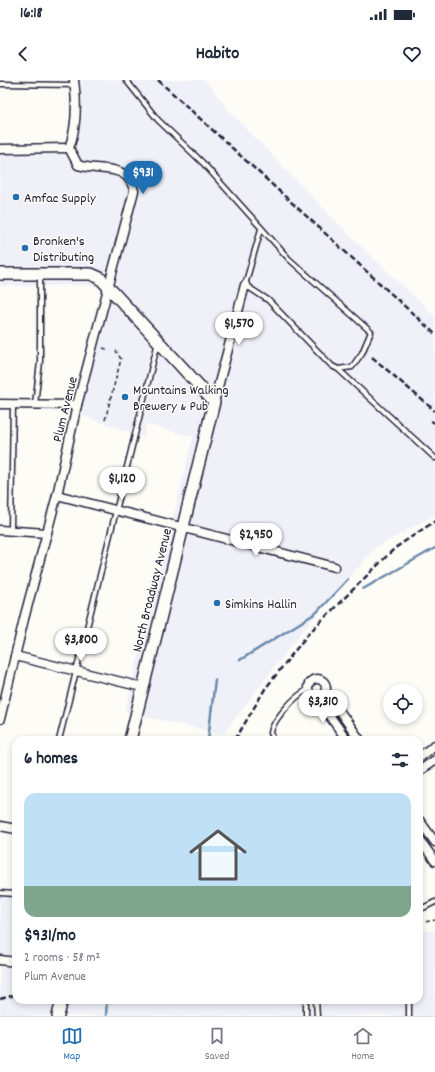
<!DOCTYPE html>
<html lang="en">
<head>
<meta charset="utf-8">
<style>
	body { margin:0; font-family:Dekko,sans-serif; background:#f2f2f3; color:#1f2937; height:100vh; display:flex; flex-direction:column; font-size:15px; white-space:nowrap }
	* { box-sizing:border-box; margin:0 }
	p { font-size:13px; color:#747a83 }
	.icon { flex:none; width:22px; height:22px; fill:none; stroke:currentColor; stroke-width:2; stroke-linecap:round; stroke-linejoin:round }
	.map { position:relative; flex:1; overflow:hidden }
	.panel { position:absolute; left:12px; top:656px; width:411px; height:268px; display:flex; flex-direction:column; background:#fff; border-radius:12px; box-shadow:0 2px 6px #0003 }
	.panel>* { flex:none }
	.buttons { position:absolute; left:383px; top:604px; display:grid; gap:8px }
	.buttons a { display:grid; place-items:center; width:40px; height:40px; border-radius:50%; background:#fff; box-shadow:0 2px 6px #0003; font-size:20px }
	.price { position:absolute; translate:-50% -34px; padding:0 9px; border-radius:14px; background:#fff; color:#222; font-size:13px; line-height:26px; filter:drop-shadow(0 1px 2px #0008) }
	.price::after { content:''; position:absolute; left:50%; top:24px; width:12px; height:9px; margin-left:-6px; background:inherit; clip-path:polygon(0 0,100% 0,50% 100%) }
	.price.on { background:#1f6fb2; color:#fff }
	ul { padding:0; list-style:none }
	li { display:grid; align-content:center; gap:8px; height:212px; padding:0 12px }
	li span { display:grid; place-items:center; height:124px; border-radius:12px; color:#555 }
	li>.icon { margin-inline-start:auto }
	span .icon { width:72px; height:72px; fill:#fffc; stroke-width:1 }
	li b { font-size:17px }
	h2 { display:flex; justify-content:space-between; align-items:center; height:48px; padding:0 12px; font-size:17px }
	.status { display:flex; justify-content:space-between; align-items:center; height:28px; padding:0 20px; background:#fff; direction:ltr }
	.status svg { height:11px; fill:currentColor }
	header { display:flex; justify-content:space-between; align-items:center; height:52px; padding:0 12px; background:#fff; font-size:18px; font-weight:800 }
	.menu { display:flex; justify-content:space-around; align-items:center; height:56px; border-top:1px solid #e0e1e3; background:#fff; font-size:11px; color:#747a83 }
	.menu a { display:grid; justify-items:center; gap:2px }
	.menu .on { color:#1f6fb2 }
	.map>svg:first-child { display:block }
</style>
</head>
<body>
<div class="status"><b>16:18</b><svg viewBox="0 0 49 12"><path d="M0 12V9h3v3zM5 12V6h3v6zM10 12V3h3v9zM15 12V0h3v12zM26 1h20v11H26zM47 4h2v5h-2z"/></svg></div>
<header><svg class="icon" aria-label="back" viewBox="0 0 24 24"><path d="M15 5l-7 7 7 7"/></svg>Habito<svg class="icon" aria-label="heart" viewBox="0 0 24 24"><path d="M12 20l-8-8c-3-5 5-10 8-4 3-6 11-1 8 4z"/></svg></header>
<div class="map">
<svg width="435" height="936" viewBox="0 0 435 936">
	<rect width="100%" height="100%" fill="#fdfcf7"/>
	<filter id="ink" filterUnits="userSpaceOnUse"><feTurbulence type="fractalNoise" baseFrequency=".025" numOctaves="2"/><feDisplacementMap in="SourceGraphic" scale="8" xChannelSelector="R" yChannelSelector="G"/><feConvolveMatrix kernelMatrix="1 2 1 2 8 2 1 2 1" color-interpolation-filters="sRGB"/></filter>
	<g filter="url(#ink)">
		<g fill="#eff0f8">
			<polygon points="77,0 205,0 233,35 352,158 435,236 435,435 376,467 304,549 223,654 125,632 193,357 146,344 144,357 69,331 105,212 90,205 0,206 0,74 65,74 78,60 80,21"/>
			<polygon points="0,813 16,814 16,920 419,920 419,852 435,850 435,936 0,936"/>
		</g>
		<g fill="none" stroke-linecap="round" stroke-linejoin="round">
			<g stroke="#6989ac" stroke-width="2.5">
				<polyline points="363,509 435,468"/>
				<polyline points="240,580 316,533 348,499"/>
				<polyline points="208,660 215,600"/>
				<polyline points="106,936 107,920"/>
			</g>
			<g stroke="#22223b" stroke-width="7">
				<g id="lane">
					<polyline points="126,0 158,40 203,83 289,179 371,252 362,273 352,287 338,289 332,286 268,220 245,205 261,149"/>
					<polyline points="0,4 75,5"/>
					<polyline points="338,289 435,378"/>
					<polyline points="35,324 40,282 40,195"/>
					<polyline points="11,450 13,324"/>
					<polyline points="59,660 158,262"/>
					<path d="M274,660L271,653C272,641 296,614 308,610"/>
					<polyline points="0,813 16,814"/>
					<polyline points="419,830 435,822"/>
					<polyline points="316,920 317,936"/>
					<polyline points="306,936 306,920"/>
					<polyline points="409,936 409,920"/>
				</g>
			</g>
			<g stroke="#22223b" stroke-width="11">
				<g id="street">
					<path d="M69,68C77,47 77,23 74,0"/>
					<polyline points="0,69 69,68"/>
					<polyline points="214,322 245,205"/>
					<polyline points="0,324 77,325"/>
					<polyline points="57,415 335,487"/>
					<polyline points="0,450 47,453"/>
					<polyline points="15,576 142,607"/>
					<circle cx="317" cy="608" r="9"/>
					<polyline points="326,612 360,660"/>
					<polyline points="316,617 347,660"/>
					<path d="M0,639L24,539L57,415L77,325L134,111C129,82 99,92 78,85L69,68"/>
					<polyline points="419,677 435,665"/>
					<polyline points="419,691 435,680"/>
					<polyline points="419,740 435,762"/>
					<polyline points="0,746 16,749"/>
					<polyline points="419,759 435,781"/>
					<polyline points="0,880 16,882"/>
				</g>
			</g>
			<g stroke="#22223b" stroke-width="14">
				<g id="secondary">
					<polyline points="0,194 91,194 100,198 214,322 130,660"/>
					<polyline points="58,936 62,920"/>
				</g>
			</g>
			<g stroke="#22223b" stroke-width="1.5" stroke-dasharray="4 3" stroke-linecap="butt">
				<polyline points="103,268 110,270"/>
				<polyline points="105,340 121,279 116,271"/>
				<polyline points="419,843 435,840"/>
			</g>
			<use href="#lane" stroke="#fdfcf7" stroke-width="4"/>
			<use href="#street" stroke="#fdfcf7" stroke-width="8"/>
			<use href="#secondary" stroke="#fdfcf7" stroke-width="11"/>
			<g stroke="#22223b" stroke-width="2.5" stroke-dasharray="6 3" stroke-linecap="butt">
				<polyline points="158,0 435,254"/>
				<polyline points="372,277 435,331"/>
				<polyline points="431,341 435,343"/>
				<polyline points="235,660 265,609 308,554 395,468 435,441"/>
				<polyline points="0,919 16,915"/>
			</g>
		</g>
	</g>
	<g fill="#1f6fb2" stroke="#fdfcf7" stroke-width="1.5">
		<circle cx="16" cy="117" r="4"/>
		<circle cx="25" cy="168" r="4"/>
		<circle cx="125" cy="317" r="4"/>
		<circle cx="217" cy="523" r="4"/>
	</g>
	<g text-anchor="middle" stroke-width="3" stroke-linejoin="round" paint-order="stroke">
		<g font-size="14" fill="#22223b" stroke="#fdfcf7" text-anchor="start">
			<text x="24" y="122">Amfac Supply</text>
			<text x="33" y="165">Bronken's<tspan x="33" dy="16">Distributing</tspan></text>
			<text x="133" y="314">Mountains Walking<tspan x="133" dy="16">Brewery &amp; Pub</tspan></text>
			<text x="225" y="528">Simkins Hallin</text>
		</g>
		<g font-size="14" fill="#22223b" stroke="#fdfcf7">
			<text transform="translate(64 329) rotate(-76)" y="5">Plum Avenue</text>
			<text transform="translate(151 510) rotate(-76)" y="5">North Broadway Avenue</text>
		</g>
	</g>
</svg>
<div class="buttons">
<a><svg class="icon" aria-label="locate" viewBox="0 0 24 24"><circle cx="12" cy="12" r="6"/><path d="M12 2v4M12 18v4M2 12h4M18 12h4"/></svg></a>
</div>
<b class="price on" style="left:143px;top:115px">$931</b>
<b class="price" style="left:239px;top:266px">$1,570</b>
<b class="price" style="left:122px;top:421px">$1,120</b>
<b class="price" style="left:256px;top:477px">$2,950</b>
<b class="price" style="left:81px;top:582px">$3,800</b>
<b class="price" style="left:323px;top:644px">$3,310</b>
<section class="panel">
<h2>6 homes<svg class="icon" aria-label="filters" viewBox="0 0 24 24"><path d="M4 7h16M4 17h16"/><circle cx="9" cy="7" r="2"/><circle cx="15" cy="17" r="2"/></svg></h2>
<ul>
<li><span style="background:linear-gradient(#bfe0f5 75%,#7fa58c 0)"><svg class="icon" aria-label="home" viewBox="0 0 24 24"><path d="M3 11l9-7 9 7M6 9v11h12V9"/></svg></span><div><b>$931/mo</b><p>2 rooms · 58 m²</p><p>Plum Avenue</p></div></li>
</ul>
</section>
</div>
<nav class="menu">
<a class="on"><svg class="icon" aria-label="map" viewBox="0 0 24 24"><path d="M3 6l6-2 6 2 6-2v14l-6 2-6-2-6 2zM9 4v14M15 6v14"/></svg>Map</a>
<a><svg class="icon" aria-label="saved" viewBox="0 0 24 24"><path d="M7 4h10v16l-5-4-5 4z"/></svg>Saved</a>
<a><svg class="icon" aria-label="home" viewBox="0 0 24 24"><path d="M3 11l9-7 9 7M6 9v11h12V9"/></svg>Home</a>
</nav>
</body>
</html>
